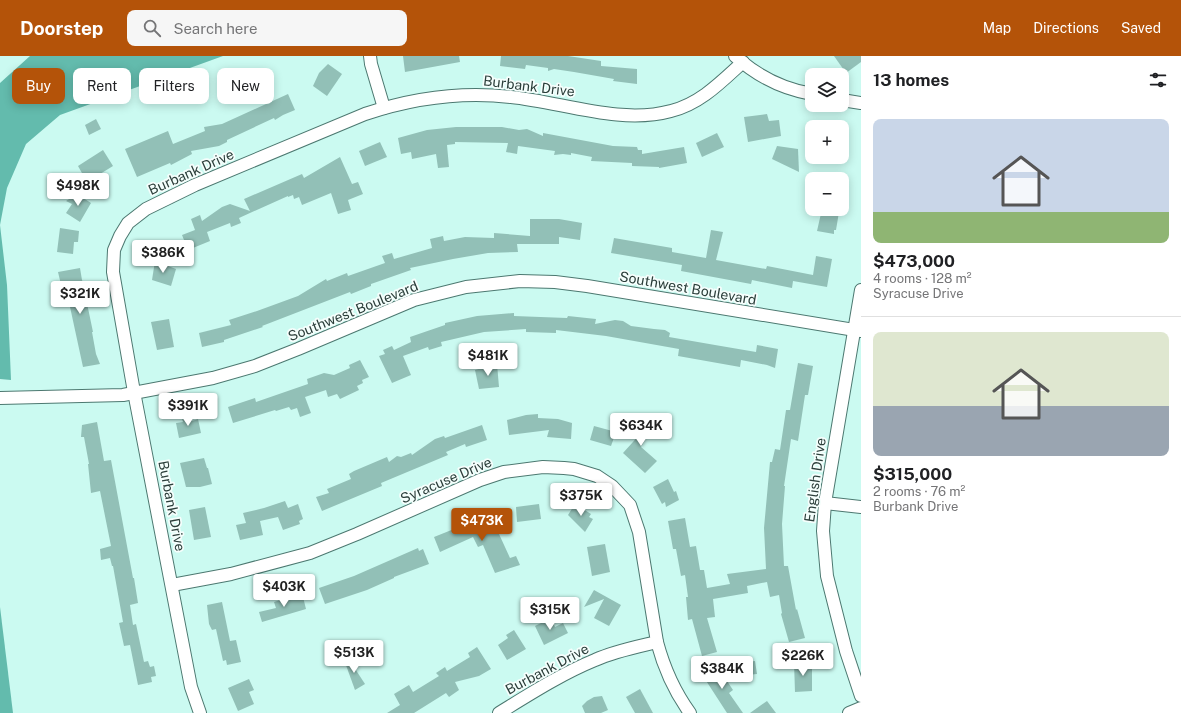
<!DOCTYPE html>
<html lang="en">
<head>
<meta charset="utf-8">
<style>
	body { margin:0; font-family:"Public Sans",sans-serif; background:#f6f6f6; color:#202124; height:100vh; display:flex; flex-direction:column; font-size:15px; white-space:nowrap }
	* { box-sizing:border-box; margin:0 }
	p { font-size:13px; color:#757577 }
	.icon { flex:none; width:22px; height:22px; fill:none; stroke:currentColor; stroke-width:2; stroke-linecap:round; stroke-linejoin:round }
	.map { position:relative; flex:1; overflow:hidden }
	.sheet { display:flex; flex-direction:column; background:#fff; width:320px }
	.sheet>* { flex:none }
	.hud { position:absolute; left:12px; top:12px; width:380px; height:36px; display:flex; gap:8px }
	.tools { position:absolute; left:805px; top:12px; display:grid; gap:8px }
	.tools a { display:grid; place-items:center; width:44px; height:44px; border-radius:8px; background:#fff; box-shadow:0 2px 10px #0003; font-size:20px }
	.price { position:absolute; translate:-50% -34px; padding:0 9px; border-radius:4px; background:#fff; color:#222; font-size:13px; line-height:26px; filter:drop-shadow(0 1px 2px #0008) }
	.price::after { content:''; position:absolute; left:50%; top:24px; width:12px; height:9px; margin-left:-6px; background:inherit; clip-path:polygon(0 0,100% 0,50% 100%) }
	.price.selected { background:#b45309; color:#fff }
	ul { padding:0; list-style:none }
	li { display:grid; align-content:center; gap:8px; height:212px; padding:0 12px }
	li+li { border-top:1px solid #e0e0e0 }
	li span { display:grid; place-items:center; height:124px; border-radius:8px; color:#555 }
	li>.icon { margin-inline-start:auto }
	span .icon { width:72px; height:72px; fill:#fffc; stroke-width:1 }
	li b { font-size:17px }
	h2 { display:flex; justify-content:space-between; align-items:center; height:48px; padding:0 12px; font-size:17px }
	.chip { padding:0 14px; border-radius:8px; background:#fff; box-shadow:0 2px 10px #0003; font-size:14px; line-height:36px }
	.chip.selected { background:#b45309; color:#fff }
	header { display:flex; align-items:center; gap:24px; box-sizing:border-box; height:56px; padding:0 20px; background:#b45309; color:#fff }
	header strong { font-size:19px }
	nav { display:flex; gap:22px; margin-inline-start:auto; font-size:14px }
	.search { width:280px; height:36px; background:#f6f6f6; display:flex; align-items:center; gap:10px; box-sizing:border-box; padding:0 14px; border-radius:8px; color:#757577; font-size:15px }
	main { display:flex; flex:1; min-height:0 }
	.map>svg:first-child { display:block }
</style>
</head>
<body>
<header>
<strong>Doorstep</strong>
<div class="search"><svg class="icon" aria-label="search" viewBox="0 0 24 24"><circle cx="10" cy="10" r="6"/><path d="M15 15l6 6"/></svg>Search here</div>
<nav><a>Map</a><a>Directions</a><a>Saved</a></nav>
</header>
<main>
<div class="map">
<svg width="861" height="657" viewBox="0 0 861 657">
	<rect width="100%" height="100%" fill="#cbfaf1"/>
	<g fill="#63bbad">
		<polygon points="30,0 223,0 60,59 26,88 7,132 0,169 7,229 11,324 0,323 0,27"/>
		<polygon points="0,551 13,657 0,657"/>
	</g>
	<g fill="#92c0b7">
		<polygon points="403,0 459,0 460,6 405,16"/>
		<polygon points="501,0 568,0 601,5 601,10 637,13 637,28 613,25 614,23 574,16 554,13 548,15 548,12 526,9 525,13 500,10"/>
		<polygon points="834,0 861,0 861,6 846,17"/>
		<polygon points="328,8 342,18 327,40 313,30 319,17"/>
		<polygon points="288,38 295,54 283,59 275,64 274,62 227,84 227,86 219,90 191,95 192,98 171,109 170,107 137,121 125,93 168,75 173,88 205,75 204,71 222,68"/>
		<polygon points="767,58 769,65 779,64 781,80 748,86 744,61"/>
		<polygon points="96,63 101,73 89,79 85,69"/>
		<polygon points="456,71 502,71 519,74 527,73 543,80 543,77 613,90 637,91 638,94 642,94 642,98 684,91 687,107 659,112 659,111 632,110 632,107 591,105 592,101 571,97 571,99 563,98 554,99 555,95 518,90 517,98 506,96 508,87 455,86 455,88 447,89 449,111 438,112 436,98 412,103 411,96 401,98 398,82 427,74"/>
		<polygon points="717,77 724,91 702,101 696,87"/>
		<polygon points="380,86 387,101 365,110 359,95"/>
		<polygon points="777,90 798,93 799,116 772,103"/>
		<polygon points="103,94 113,110 87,126 78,110"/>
		<polygon points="340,101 352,128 358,126 363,138 348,144 351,154 338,158 331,137 302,149 299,141 294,143 293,139 288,141 288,140 239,162 241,167 231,171 230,167 207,176 210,185 188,194 182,179 195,174 191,163 200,159 202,165 222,151 230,148 250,155 244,143 302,118 304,122"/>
		<polygon points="77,138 91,147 80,166 66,157 72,148 66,145"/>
		<polygon points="822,153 839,156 836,174 834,174 834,178 817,175"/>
		<polygon points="530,163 559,163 582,167 580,184 559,181 559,188 517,188 518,196 488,197 453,203 410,212 411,214 371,228 371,230 351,238 350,236 262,270 263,271 224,284 224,286 202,291 199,277 231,269 229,264 257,255 298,240 326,223 327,225 347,217 348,220 385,207 382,200 392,197 394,203 432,192 430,183 443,180 444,185 465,181 494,182 494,177 530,180"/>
		<polygon points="60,172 79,175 78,186 74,186 73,198 57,196"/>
		<polygon points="711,174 723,176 716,204 766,213 767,210 813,219 816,200 832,203 827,231 793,225 792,232 752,224 751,228 681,215 682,209 611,197 614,182 672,192 672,196 706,202"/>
		<polygon points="155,205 176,213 171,230 152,224"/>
		<polygon points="80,212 82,224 86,233 84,233 93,276 92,276 96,298 100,308 83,311 67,237 63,237 58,216"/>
		<polygon points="514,257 514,260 567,262 568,260 596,263 595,268 615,264 623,265 631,270 654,273 665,274 670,277 669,281 715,289 756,296 757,289 778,293 775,312 767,309 741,304 740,311 678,300 679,293 606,280 556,274 556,277 526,276 526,273 484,276 441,286 442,290 429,294 428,291 403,300 411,319 392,327 379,300 385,298 383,294 392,290 394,294 411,286 410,281 445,269 445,267 477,260"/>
		<polygon points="169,263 174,291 157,294 151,266"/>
		<polygon points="360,304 369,321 362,324 363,327 357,330 359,334 340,343 337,338 328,341 326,334 305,341 311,357 300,361 297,352 291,354 289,351 276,355 275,354 233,367 228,351 255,342 256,346 308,328 307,323 324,317 334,319 350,312 349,309"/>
		<polygon points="798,307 813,310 808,339 805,339 798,385 791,383 784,430 785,430 782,468 784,510 788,510 796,554 797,553 805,582 789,586 781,558 782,557 779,539 770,541 767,526 747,530 748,537 713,543 715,561 707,562 717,596 702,600 692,563 688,564 686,541 688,541 685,519 681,520 676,493 673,493 668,465 685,462 690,491 696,490 700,514 704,514 707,532 730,528 727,518 766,513 764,472 770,406 772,406 775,393 780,394 786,354 790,354"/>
		<polygon points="497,308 499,331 479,333 475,314"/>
		<polygon points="538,358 538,362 558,363 572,367 571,383 547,381 549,374 509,379 507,364 526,359"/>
		<polygon points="638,359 650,366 647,371 651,374 641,391 657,405 645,417 623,397 642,376 632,370"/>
		<polygon points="191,360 192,365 198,363 201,377 179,382 176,367 183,366 182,362"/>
		<polygon points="97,366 104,405 111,404 133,522 134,522 138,547 130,549 133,569 136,568 144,606 148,605 150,611 154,610 156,620 151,621 152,626 138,629 130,589 124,590 119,567 123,566 113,510 112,510 110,502 101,504 100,493 111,490 100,435 91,437 88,408 89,408 84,381 81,381 82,369"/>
		<polygon points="482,369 487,384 466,391 465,388 446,396 448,399 381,427 382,430 322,455 316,441 329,437 327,433 351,423 349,418 354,415 387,401 389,406 397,400 401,401 411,397 412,399 435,383 444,380 445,382"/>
		<polygon points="594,370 616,376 611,390 590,384"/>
		<polygon points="204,402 207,412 208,412 212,428 200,431 186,431 180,407"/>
		<polygon points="668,423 674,436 676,435 679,444 666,451 665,446 662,448 653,431"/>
		<polygon points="285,445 288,452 298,448 303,463 299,465 300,468 283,474 278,461 260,465 263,479 240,484 236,469 246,467 243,457 264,452"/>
		<polygon points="539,448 541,463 517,466 516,451"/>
		<polygon points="575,448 591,458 589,461 593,463 585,476 568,459"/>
		<polygon points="205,451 211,481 194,484 189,454"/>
		<polygon points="493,459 495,462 498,460 505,475 499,478 510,502 516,500 520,509 495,517 483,489 478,491 473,481 440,496 434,481 459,471 460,473"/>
		<polygon points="605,488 610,516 592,520 587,491"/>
		<polygon points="418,492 419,495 423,493 429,508 394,521 394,522 367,534 325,548 319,532 354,520"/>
		<polygon points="594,534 621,549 609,570 594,562 604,543 584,551"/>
		<polygon points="302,537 306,553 262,566 259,556 276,552 274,546"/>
		<polygon points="222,546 230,585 236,584 241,606 227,609 226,604 223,605 216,573 212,574 209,568 207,549"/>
		<polygon points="551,562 555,571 563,567 568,577 544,589 535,570"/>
		<polygon points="514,574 526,593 507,604 498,589 508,582 506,579"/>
		<polygon points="477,591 491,613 479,620 455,626 459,634 449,641 446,637 414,657 387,657 400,649 394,638 409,629 413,636 439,620 436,617 445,611 447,615 470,601 468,597"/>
		<polygon points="346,599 365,628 355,634 343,601"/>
		<polygon points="755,605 757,618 747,619 745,606"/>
		<polygon points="794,606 812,606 812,635 795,636"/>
		<polygon points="717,610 733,634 729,637 743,657 727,657 703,620"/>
		<polygon points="249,623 254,634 249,636 254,648 238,655 228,632"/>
		<polygon points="640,633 653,657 635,657 626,641"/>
		<polygon points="602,640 608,654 601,657 585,657 582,650 587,645 594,641"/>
		<polygon points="767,645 776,657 750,657"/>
	</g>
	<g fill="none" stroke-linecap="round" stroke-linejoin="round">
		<g stroke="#4c7870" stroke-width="14">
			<g id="street">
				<polyline points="370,0 371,8 384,52"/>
				<path d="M735,0C757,20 783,33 812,38"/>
				<polyline points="842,44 861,47"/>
				<polyline points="861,234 825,447 823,475 827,520 846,595 861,640"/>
				<polyline points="0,342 123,339 213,322 255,310 298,293 414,244 466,231 520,225 555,226 587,230 861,275"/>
				<polyline points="825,447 861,451"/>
				<path d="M172,529L231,518L310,497L357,478L480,424L504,416L543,411L564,412L574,413L597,420L612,430L630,449L639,476L657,586C664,612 674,635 690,657"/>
				<path d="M200,657L191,631L134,336L113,216L114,194L120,180L128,167L146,153L195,129L365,58C413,42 460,35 511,41C562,46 620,69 671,55C700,48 721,26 743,6"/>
				<path d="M499,657C530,638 561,618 595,604C615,595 636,591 657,586"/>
				<polyline points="849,657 861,652"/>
			</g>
		</g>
		<use href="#street" stroke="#fff" stroke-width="12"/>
	</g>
	<g text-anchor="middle" stroke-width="3.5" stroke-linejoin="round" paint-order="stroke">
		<g font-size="14" fill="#2b3e3a" stroke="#f5fefc">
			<text transform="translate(529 30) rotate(7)" y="5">Burbank Drive</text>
			<text transform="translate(191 116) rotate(-24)" y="5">Burbank Drive</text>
			<text transform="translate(688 232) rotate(10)" y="5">Southwest Boulevard</text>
			<text transform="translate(353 255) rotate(-22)" y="5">Southwest Boulevard</text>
			<text transform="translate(446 424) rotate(-23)" y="5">Syracuse Drive</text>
			<text transform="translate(815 424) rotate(-82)" y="5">English Drive</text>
			<text transform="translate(172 450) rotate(79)" y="5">Burbank Drive</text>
			<text transform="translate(547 613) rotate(-28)" y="5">Burbank Drive</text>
		</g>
	</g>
</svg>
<div class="tools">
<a><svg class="icon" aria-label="layers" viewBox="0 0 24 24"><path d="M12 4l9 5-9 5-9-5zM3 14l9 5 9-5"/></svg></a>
<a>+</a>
<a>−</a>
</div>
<b class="price" style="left:78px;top:151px">$498K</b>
<b class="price" style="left:163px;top:218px">$386K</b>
<b class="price" style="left:80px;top:259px">$321K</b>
<b class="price" style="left:488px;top:321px">$481K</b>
<b class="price" style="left:188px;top:371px">$391K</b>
<b class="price" style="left:641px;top:391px">$634K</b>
<b class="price" style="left:581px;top:461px">$375K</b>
<b class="price selected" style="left:482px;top:486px">$473K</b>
<b class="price" style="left:284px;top:552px">$403K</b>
<b class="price" style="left:550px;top:575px">$315K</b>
<b class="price" style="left:354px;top:618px">$513K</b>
<b class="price" style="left:803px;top:621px">$226K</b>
<b class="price" style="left:722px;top:634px">$384K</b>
<div class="hud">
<a class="chip selected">Buy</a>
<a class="chip">Rent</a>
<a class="chip">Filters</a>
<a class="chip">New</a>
</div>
</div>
<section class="sheet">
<h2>13 homes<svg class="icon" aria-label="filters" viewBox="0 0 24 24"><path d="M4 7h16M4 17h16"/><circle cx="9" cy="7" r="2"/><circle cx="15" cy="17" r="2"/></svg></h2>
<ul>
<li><span style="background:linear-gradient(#c9d6e8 75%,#8fb573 0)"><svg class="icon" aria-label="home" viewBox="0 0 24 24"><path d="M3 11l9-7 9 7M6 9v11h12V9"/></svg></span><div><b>$473,000</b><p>4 rooms · 128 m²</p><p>Syracuse Drive</p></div></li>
<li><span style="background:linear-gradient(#dfe7d0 60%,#9aa5b1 0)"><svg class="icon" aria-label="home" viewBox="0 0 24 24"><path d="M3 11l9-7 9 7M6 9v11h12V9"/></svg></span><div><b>$315,000</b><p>2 rooms · 76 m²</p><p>Burbank Drive</p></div></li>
</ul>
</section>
</main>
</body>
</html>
